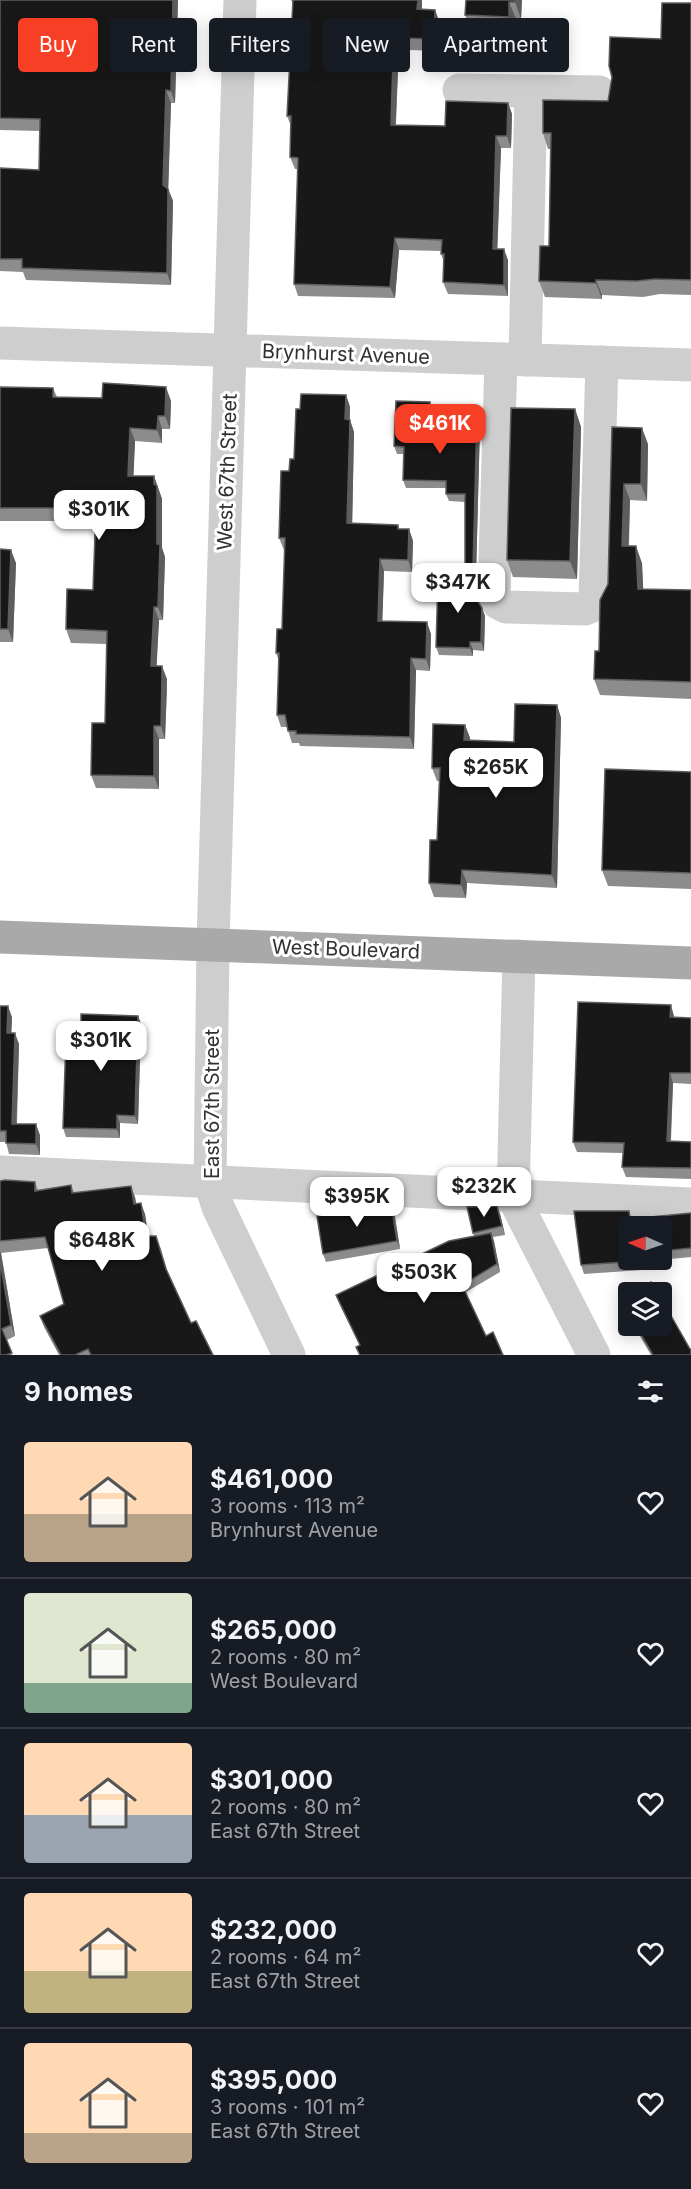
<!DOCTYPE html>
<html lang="en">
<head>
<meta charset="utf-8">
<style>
	body { margin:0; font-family:Inter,sans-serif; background:#20242c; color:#f1f3f6; height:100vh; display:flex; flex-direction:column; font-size:22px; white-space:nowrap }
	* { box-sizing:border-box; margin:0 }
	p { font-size:20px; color:#9ea1a6 }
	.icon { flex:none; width:33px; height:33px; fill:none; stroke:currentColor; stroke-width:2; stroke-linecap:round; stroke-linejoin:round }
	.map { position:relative; height:1355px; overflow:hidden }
	.side { display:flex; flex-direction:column; background:#171b24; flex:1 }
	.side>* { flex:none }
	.hud { position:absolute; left:18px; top:18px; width:656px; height:54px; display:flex; gap:12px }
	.needle { width:39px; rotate:272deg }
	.tools { position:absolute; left:618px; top:1216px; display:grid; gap:12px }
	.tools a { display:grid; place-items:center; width:54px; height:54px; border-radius:6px; background:#171b24; box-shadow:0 3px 15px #0003; font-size:30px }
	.price { position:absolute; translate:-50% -51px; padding:0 14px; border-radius:12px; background:#fff; color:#222; font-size:20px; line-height:39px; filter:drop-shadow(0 2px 3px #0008) }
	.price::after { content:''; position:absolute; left:50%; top:36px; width:18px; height:14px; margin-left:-9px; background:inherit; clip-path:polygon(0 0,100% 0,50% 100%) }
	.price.active { background:#f63f25; color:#fff }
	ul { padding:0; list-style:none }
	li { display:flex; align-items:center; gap:18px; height:150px; padding:0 24px }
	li+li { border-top:2px solid #363941 }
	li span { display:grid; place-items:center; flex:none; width:168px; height:120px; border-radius:6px; color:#555 }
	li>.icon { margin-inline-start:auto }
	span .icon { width:72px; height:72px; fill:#fffc; stroke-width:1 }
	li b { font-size:26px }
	h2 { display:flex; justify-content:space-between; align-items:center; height:72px; padding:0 24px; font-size:26px }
	.pill { padding:0 21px; border-radius:6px; background:#171b24; box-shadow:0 3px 15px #0003; font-size:21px; line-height:54px }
	.pill.active { background:#f63f25; color:#fff }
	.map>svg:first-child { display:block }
</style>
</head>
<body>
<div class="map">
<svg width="691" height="1355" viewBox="0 0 691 1355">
	<rect width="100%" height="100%" fill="#fff"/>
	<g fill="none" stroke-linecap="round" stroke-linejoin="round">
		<g stroke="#cecece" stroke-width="33">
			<polyline points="240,0 213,944 210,1182 218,1207 289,1355"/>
			<polyline points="459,90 599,92"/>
			<polyline points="0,343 691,365"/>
			<polyline points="501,359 494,596 498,603 506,607 585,609 592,606 595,600 602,362"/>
			<polyline points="525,360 531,92"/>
			<polyline points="519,956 513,1197 594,1355"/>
			<polyline points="0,1172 691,1204"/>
		</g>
		<polyline stroke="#a9a9a9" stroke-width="33" points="0,937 691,963"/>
	</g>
	<g fill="#8c8c8c" fill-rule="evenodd">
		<polygon points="0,0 178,0 175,103 171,103 168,188 173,201 171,285 26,280 23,272 0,271 0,168 39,170 40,131 0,130"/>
		<polygon points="291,0 422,0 422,9 435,10 439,21 438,51 409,50 408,70 398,70 396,125 445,126 508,103 512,114 511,148 501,148 497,249 508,260 508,296 448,294 443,282 444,262 441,254 442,251 399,250 395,298 298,296 294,284 298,169 295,169 290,157 291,126 287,116 293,4"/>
		<polygon points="466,0 522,0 521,19 516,19 515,34 472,33 465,15"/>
		<polygon points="691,3 691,295 660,294 643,297 602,295 602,299 545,297 539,281 549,246 551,149 548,149 543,133 608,101"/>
		<polygon points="0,387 53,388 57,397 171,401 170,429 162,429 162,443 135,441 133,476 154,476 162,499 162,548 165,557 163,620 159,620 156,666 167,679 167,691 165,739 159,739 159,789 96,788 91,775 105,723 107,644 71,643 66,629 93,590 95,521 0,521"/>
		<polygon points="346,395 350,407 350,420 354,432 352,523 398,525 399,529 409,529 413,541 412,572 384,571 382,621 431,634 430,671 416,670 414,749 300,746 299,743 292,743 287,727 281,727 277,715 279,661 276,653 282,629 285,550 284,550 279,538 289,471 294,459 300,409"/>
		<polygon points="430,402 433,410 433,415 480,425 476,576 467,576 465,568 465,502 449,501 446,494 446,488 406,488 403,480 403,454 397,454 394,446"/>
		<polygon points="575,409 581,427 577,579 513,577 507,560"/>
		<polygon points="612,427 648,444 647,501 630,500 629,546 642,563 643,589 691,590 691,699 600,695 594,679 599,651 608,584"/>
		<polygon points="0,549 16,563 13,642 0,642"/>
		<polygon points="475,588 477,600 482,608 485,616 484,651 473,650 473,656 439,655 436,647"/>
		<polygon points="557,705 561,718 557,888 467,883 466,898 434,897 429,883 437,840 439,781 437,781 432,768 465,725 470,738 470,741 514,742"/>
		<polygon points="691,772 691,889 608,886 602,870"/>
		<polygon points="0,1006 12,1017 11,1033 19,1044 17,1124 40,1135 40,1155 9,1154 6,1142 0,1142"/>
		<polygon points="138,1016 141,1024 138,1124 120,1123 120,1138 66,1137 63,1128 81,1038"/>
		<polygon points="674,1016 674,1017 691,1018 691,1084 673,1083 671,1141 691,1142 691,1179 626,1177 622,1167 623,1153 577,1152 573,1142"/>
		<polygon points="0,1181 35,1182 38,1190 71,1185 74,1192 135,1197 136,1204 145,1214 148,1236 160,1247 168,1273 191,1323 213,1355 59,1355 44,1327 40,1316 64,1304 48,1248 1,1253 15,1336 7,1340 12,1355 0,1355"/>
		<polygon points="394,1211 400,1249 326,1262 323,1254"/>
		<path d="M629,1211L632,1219L691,1213V1257L639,1262L642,1270L584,1274L581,1265ZM628,1227H662V1260H628Z"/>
		<polygon points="500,1214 505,1235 493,1237 500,1272 466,1292 486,1336 503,1355 359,1355 356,1347 360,1346 339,1303 336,1295 474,1236 473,1233"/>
		<polygon points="628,1295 628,1316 624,1309 621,1299"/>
		<polygon points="634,1326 662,1326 690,1349 691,1355 651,1355"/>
	</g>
	<g fill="#5d5d5d">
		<polygon points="173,0 178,0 175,103 171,91"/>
		<polygon points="418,0 422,0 422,21 417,9"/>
		<polygon points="515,0 522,0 521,19 515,2"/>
		<polygon points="509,2 516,19 515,34 509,17"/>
		<polygon points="435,10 439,21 438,51 434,39"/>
		<polygon points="405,38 409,50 408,70 404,59"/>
		<polygon points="393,59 398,70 395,136 391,125"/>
		<polygon points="166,90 171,103 168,197 163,185"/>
		<polygon points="508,103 512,114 511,148 507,136"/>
		<polygon points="496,136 501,148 497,260 493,249"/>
		<polygon points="168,189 173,201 171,285 167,273"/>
		<polygon points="395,238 399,250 395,298 390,287"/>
		<polygon points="504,249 508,260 508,296 504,285"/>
		<polygon points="596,280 602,295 602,299 596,283"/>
		<polygon points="166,387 171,401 170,429 165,416"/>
		<polygon points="346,395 350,407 349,431 345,419"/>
		<polygon points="430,402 433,410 432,423 430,415"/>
		<polygon points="575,409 581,427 577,579 570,561"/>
		<polygon points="158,416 162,429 162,443 157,430"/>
		<polygon points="477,417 480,425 476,576 473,568"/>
		<polygon points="350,420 354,432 352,535 347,523"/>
		<polygon points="130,428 135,441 133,489 128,476"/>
		<polygon points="642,428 648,444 647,501 641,484"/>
		<polygon points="154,476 162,499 162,548 165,557 163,620 158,607 157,544"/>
		<polygon points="624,484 630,500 628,563 622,546"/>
		<polygon points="409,529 413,541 412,572 408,560"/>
		<polygon points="636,546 642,563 644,606 638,589"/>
		<polygon points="11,550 16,563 13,642 8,629"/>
		<polygon points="380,559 384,571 382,633 378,621"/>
		<polygon points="472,580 475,588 477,605 475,597"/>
		<polygon points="154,607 159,620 156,679 151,666"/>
		<polygon points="482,608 485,616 484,651 481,642"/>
		<polygon points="427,622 431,634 430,671 426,659"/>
		<polygon points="470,642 473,650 473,656 470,648"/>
		<polygon points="411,658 416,670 414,749 410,737"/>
		<polygon points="162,666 167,679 165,739 161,726"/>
		<polygon points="557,705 561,718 557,888 552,875"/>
		<polygon points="465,725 470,738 469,753 464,740"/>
		<polygon points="154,726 159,739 159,789 154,776"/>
		<polygon points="462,870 467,883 466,898 461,885"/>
		<polygon points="671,1005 674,1016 674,1028 670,1017"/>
		<polygon points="8,1006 12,1017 11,1044 7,1033"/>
		<polygon points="138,1016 141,1024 138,1124 135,1116"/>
		<polygon points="15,1033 19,1044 16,1135 12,1124"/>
		<polygon points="670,1073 673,1083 670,1152 667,1141"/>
		<polygon points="117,1115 120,1123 120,1138 117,1129"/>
		<polygon points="36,1124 40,1135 40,1155 36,1144"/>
		<polygon points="131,1186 135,1197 138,1215 134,1204"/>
		<polygon points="141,1203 145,1214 150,1247 146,1236"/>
		<polygon points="391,1203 394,1211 400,1249 397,1241"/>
		<polygon points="497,1206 500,1214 505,1235 502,1226"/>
		<polygon points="491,1233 494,1241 500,1272 497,1264"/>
		<polygon points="0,1251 1,1253 15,1336 11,1325 0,1261"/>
	</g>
	<g fill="#181818" stroke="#5d5d5d" stroke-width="1.5">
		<polygon points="0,0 173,0 171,91 166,90 163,185 168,189 167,273 22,268 22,259 0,259 0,168 39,170 40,119 0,118"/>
		<polygon points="293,0 418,0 417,9 435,10 434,39 405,38 404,59 393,59 391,125 445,126 446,101 508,103 507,136 496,136 493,249 504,249 504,285 443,282 444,254 441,254 442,240 395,238 390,287 294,284 298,158 290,157 291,116 287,116"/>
		<polygon points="466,0 515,0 515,2 509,2 509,17 465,15"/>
		<polygon points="662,3 691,3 691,280 655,279 637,281 596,280 596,283 539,281 540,246 549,246 551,133 543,133 543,100 608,101 612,77 609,66 610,37 661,39"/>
		<polygon points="103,383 166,387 165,416 158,416 157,430 130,428 128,476 154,476 154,484 157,486 157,544 160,544 158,607 154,607 151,666 162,666 162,678 161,726 154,726 154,776 91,775 92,723 105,723 107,631 66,629 67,589 93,590 96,508 0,508 0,387 53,388 53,397 102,398"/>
		<polygon points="301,394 346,395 345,419 350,420 347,523 398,525 398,529 409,529 408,560 380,559 378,621 427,622 426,659 411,658 410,737 296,734 296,731 288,731 285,715 277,715 279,653 276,653 277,629 282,629 285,538 279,538 281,471 289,471 290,459 294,459 296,409 300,409"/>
		<polygon points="396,401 430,402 430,415 477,417 473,568 465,568 465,494 446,494 446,481 403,480 404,447 394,446"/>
		<polygon points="511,408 575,409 570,561 507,560"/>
		<polygon points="612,427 642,428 641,484 624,484 622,546 636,546 638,589 691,590 691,682 594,679 595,651 599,651 600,600 608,584"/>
		<polygon points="0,549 11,550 8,629 0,629"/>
		<polygon points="438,578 472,580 475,597 482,608 481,642 470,642 470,648 436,647"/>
		<polygon points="515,704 557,705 552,875 462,870 461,885 429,883 430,840 437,840 440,768 432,768 433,724 465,725 464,740 514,742"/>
		<polygon points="605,769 691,772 691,873 602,870"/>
		<polygon points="578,1002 671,1005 670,1017 691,1018 691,1073 670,1073 667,1141 691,1142 691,1168 622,1167 624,1143 573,1142"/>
		<polygon points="0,1006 8,1006 7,1033 15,1033 12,1124 36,1124 36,1144 6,1143 6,1131 0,1131"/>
		<polygon points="81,1014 138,1016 135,1116 117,1115 117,1129 63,1128 66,1038 81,1038"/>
		<polygon points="5,1180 35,1182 35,1191 71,1185 72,1193 131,1186 134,1204 141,1203 146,1236 156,1236 166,1269 191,1323 196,1321 213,1355 91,1355 88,1349 75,1355 61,1355 40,1316 64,1304 45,1237 0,1241 0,1181"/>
		<polygon points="391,1203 397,1241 323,1254 317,1216"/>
		<polygon points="497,1206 502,1226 473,1233 467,1207"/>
		<polygon points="574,1211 629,1211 630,1219 691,1213 691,1248 662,1251 662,1227 628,1227 628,1260 638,1260 639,1261 581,1265"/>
		<polygon points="491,1233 497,1264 462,1285 486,1336 493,1332 503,1355 360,1355 356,1347 360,1345 336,1295 449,1241"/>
		<polygon points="0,1261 11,1325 2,1329 12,1353 6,1355 0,1355"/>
		<polygon points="651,1282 657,1293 632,1293"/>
		<polygon points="628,1295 628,1313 621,1299"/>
		<polygon points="662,1300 690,1349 691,1349 691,1355 653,1355 636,1326 662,1326"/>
	</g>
	<g text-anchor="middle" stroke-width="6" stroke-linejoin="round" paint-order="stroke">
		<g font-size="20" fill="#313131" stroke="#fff">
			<text transform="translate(346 354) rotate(2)" y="7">Brynhurst Avenue</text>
			<text transform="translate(227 472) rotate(-88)" y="7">West 67th Street</text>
			<text transform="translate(346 949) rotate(2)" y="7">West Boulevard</text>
			<text transform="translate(212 1104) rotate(-90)" y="7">East 67th Street</text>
		</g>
	</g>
</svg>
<div class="tools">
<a><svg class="needle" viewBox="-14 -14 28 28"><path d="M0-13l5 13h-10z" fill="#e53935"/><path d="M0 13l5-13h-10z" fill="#9ea1a6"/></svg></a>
<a><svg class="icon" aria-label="layers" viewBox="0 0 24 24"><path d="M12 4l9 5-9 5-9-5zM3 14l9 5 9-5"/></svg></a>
</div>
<b class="price active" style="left:440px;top:455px">$461K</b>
<b class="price" style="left:99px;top:541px">$301K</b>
<b class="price" style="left:458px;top:614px">$347K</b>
<b class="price" style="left:496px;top:799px">$265K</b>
<b class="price" style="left:101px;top:1072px">$301K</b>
<b class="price" style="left:484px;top:1218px">$232K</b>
<b class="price" style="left:357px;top:1228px">$395K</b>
<b class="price" style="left:102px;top:1272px">$648K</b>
<b class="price" style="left:424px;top:1304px">$503K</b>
<div class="hud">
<a class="pill active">Buy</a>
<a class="pill">Rent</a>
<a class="pill">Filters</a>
<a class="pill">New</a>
<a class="pill">Apartment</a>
</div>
</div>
<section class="side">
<h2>9 homes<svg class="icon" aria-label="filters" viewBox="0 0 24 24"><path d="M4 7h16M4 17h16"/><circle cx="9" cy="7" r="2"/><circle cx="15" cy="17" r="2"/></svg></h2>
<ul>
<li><span style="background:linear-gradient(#ffd9b3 60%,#b9a48a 0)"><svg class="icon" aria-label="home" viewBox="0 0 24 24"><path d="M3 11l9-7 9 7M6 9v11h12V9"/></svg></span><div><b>$461,000</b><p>3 rooms · 113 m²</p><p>Brynhurst Avenue</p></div><svg class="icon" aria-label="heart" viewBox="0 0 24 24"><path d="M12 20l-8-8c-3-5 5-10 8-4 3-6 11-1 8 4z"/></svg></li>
<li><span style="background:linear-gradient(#dfe7d0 75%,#7fa58c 0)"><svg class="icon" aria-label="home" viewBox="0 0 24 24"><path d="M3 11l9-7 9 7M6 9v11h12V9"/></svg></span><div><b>$265,000</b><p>2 rooms · 80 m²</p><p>West Boulevard</p></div><svg class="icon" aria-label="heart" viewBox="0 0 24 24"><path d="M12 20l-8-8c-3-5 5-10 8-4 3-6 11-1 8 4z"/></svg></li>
<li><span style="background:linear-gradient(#ffd9b3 60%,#9aa5b1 0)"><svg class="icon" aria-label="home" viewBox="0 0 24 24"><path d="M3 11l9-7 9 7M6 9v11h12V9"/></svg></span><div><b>$301,000</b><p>2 rooms · 80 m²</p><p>East 67th Street</p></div><svg class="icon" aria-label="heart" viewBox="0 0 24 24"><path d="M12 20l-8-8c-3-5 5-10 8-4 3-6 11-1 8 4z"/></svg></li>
<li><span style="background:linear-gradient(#ffd9b3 65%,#c2b280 0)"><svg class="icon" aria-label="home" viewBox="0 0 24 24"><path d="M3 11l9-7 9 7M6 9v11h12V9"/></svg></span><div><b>$232,000</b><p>2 rooms · 64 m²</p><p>East 67th Street</p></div><svg class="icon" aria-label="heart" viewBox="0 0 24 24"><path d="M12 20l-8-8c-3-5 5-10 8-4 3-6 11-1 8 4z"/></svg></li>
<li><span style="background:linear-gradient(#ffd9b3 75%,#b9a48a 0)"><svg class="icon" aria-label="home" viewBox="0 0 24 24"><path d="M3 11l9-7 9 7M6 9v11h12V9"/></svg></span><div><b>$395,000</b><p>3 rooms · 101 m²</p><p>East 67th Street</p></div><svg class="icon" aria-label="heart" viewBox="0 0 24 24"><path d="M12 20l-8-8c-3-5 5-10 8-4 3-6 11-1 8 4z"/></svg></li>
</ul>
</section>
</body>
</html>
